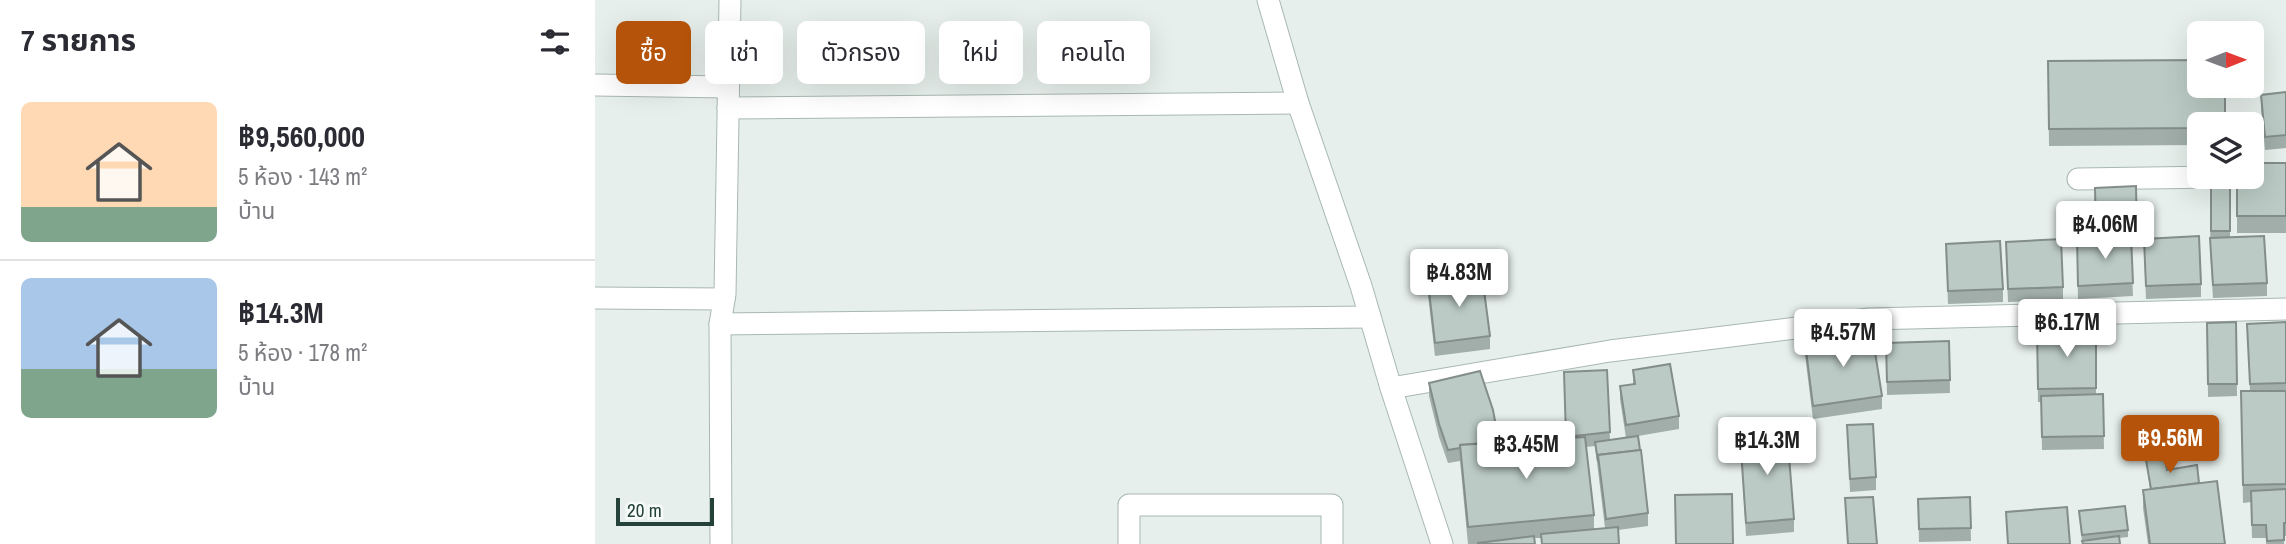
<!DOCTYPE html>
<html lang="th">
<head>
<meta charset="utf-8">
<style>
	body { margin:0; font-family:"Archivo Narrow","Noto Sans Thai",sans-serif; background:#f7f7f7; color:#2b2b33; height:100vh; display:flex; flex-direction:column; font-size:26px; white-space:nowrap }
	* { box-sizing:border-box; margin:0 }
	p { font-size:23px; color:#7c7c81 }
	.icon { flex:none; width:38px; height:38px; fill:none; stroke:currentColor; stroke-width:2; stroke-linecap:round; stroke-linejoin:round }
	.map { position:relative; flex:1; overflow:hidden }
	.drawer { display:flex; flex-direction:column; background:#fff; width:595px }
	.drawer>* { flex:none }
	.top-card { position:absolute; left:21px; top:21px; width:665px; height:63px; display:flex; gap:14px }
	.needle { width:46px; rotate:89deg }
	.controls { position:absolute; left:1592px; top:21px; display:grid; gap:14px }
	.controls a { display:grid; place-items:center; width:77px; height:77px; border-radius:10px; background:#fff; box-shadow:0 7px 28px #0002; font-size:35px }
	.scale { position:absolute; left:21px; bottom:18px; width:98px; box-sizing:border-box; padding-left:7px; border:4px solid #24423a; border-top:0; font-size:19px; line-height:24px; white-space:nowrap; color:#24423a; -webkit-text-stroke:5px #f7fbf9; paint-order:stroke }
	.price { position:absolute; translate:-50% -60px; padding:0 16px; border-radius:7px; background:#fff; color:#222; font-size:23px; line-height:46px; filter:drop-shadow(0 2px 4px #0008) }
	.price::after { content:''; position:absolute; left:50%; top:42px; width:21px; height:16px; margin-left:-10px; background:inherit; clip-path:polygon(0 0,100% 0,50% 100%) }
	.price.current { background:#b45309; color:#fff }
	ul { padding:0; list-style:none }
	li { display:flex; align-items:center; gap:21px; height:175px; padding:0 21px }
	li+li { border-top:2px solid #e1e1e2 }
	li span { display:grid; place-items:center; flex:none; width:196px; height:140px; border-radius:10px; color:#555 }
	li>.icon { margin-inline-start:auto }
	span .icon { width:84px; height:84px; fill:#fffc; stroke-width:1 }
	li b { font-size:30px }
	h2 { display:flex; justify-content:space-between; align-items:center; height:84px; padding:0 21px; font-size:30px }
	.tag { padding:0 24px; border-radius:10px; background:#fff; box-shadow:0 7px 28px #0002; font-size:24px; line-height:63px }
	.tag.current { background:#b45309; color:#fff }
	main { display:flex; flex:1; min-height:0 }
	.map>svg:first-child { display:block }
</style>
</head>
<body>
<main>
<section class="drawer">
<h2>7 รายการ<svg class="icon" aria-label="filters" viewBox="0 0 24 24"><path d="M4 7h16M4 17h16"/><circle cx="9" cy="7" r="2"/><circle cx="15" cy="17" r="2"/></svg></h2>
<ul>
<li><span style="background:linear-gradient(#ffd9b3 75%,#7fa58c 0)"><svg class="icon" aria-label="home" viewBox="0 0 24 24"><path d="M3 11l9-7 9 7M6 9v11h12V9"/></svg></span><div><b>฿9,560,000</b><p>5 ห้อง · 143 m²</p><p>บ้าน</p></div></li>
<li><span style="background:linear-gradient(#a9c7e8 65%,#7fa58c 0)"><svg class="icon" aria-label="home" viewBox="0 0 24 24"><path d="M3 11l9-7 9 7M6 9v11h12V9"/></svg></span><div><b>฿14.3M</b><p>5 ห้อง · 178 m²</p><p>บ้าน</p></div></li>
</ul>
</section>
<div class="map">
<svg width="1691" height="544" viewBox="0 0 1691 544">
	<rect width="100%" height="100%" fill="#e6efeb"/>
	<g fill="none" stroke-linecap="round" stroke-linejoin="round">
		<g stroke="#a8b8b2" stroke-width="23">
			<g id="minor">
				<polyline points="673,0 703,103 766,286 796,388 847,544"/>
				<polyline points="0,85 133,87"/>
				<polyline points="133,108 703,103"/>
				<polyline points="1483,179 1623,177"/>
				<polyline points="0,298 129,299"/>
				<polyline points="125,324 775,317"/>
				<polyline points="796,388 1015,351 1274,319 1691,309"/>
				<polyline points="126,544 125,324 130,294 135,0"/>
				<polyline points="534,544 534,505 737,505 737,544"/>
			</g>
		</g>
		<use href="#minor" stroke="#fff" stroke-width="21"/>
	</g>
	<g fill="#a1aea9" fill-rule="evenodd">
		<polygon points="1453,61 1605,124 1605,145 1454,146"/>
		<polygon points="1691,92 1691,148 1670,150 1666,108 1666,95"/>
		<polygon points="1691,163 1691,233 1642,233 1642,177"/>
		<polygon points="1616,177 1635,177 1635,237 1672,283 1672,296 1618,298 1615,251"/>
		<polygon points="1541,186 1542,245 1536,245 1538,296 1483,299 1482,251 1501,238 1500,188"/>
		<polygon points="1351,244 1408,289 1408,302 1353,304"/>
		<polygon points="1549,252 1606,284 1606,297 1551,299"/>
		<polygon points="1411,255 1468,287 1468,300 1413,302"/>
		<polygon points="833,282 895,336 895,349 840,356 833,295"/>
		<polygon points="1641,322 1642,396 1613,397 1612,323"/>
		<polygon points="1691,322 1691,536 1689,536 1689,544 1671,544 1671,538 1657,538 1656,502 1648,503 1646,391 1655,391 1652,324"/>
		<polygon points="1442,330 1501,330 1501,394 1508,394 1509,449 1447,450 1446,402 1443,402"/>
		<polygon points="1354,341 1355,393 1292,395 1291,343"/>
		<polygon points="1210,342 1287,396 1287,409 1218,419 1210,355"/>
		<path d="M1012,370L1015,440L1053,513V526L1023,530L1024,544H946V538H940V544H873L865,461L853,463L844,437L834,396V383L904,442L971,438L969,385ZM1000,446L1010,528L999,529V515L991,447Z"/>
		<polygon points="1038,370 1084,416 1084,429 1031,438 1025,399 1025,386 1038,384"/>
		<polygon points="1252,425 1281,477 1281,490 1255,492"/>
		<polygon points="1145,435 1199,519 1199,532 1151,536"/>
		<polygon points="1551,460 1604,483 1630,544 1553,544 1548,508 1548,490 1555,489"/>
		<polygon points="1375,497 1376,541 1324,542 1323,499"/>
		<polygon points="1484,511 1533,530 1533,537 1487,542"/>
	</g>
	<g fill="#bbcac4" stroke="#838d89" stroke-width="2">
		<polygon points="1605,60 1605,86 1630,86 1630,124 1605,124 1605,128 1454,129 1453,61"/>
		<polygon points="1691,92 1691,135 1670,137 1666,95"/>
		<polygon points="1657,163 1691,163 1691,216 1642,216 1642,177 1657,177"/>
		<rect x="1616" y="177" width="19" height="54"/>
		<polygon points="1541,186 1542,232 1501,234 1500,188"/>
		<polygon points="1536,236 1538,283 1483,286 1482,238"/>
		<polygon points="1604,236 1606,284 1551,286 1549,239"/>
		<polygon points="1669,236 1672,283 1618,285 1615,238"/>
		<polygon points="1466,239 1468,287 1413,289 1411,242"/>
		<polygon points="1405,241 1408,289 1353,291 1351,244"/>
		<polygon points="887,275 895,336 840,343 833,282"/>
		<polygon points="1641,322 1642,384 1613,384 1612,323"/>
		<polygon points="1691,322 1691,383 1655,384 1652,324"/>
		<polygon points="1442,330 1501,330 1501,388 1443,389"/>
		<polygon points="1277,333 1287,396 1218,406 1210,342"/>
		<polygon points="1354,341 1355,380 1292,382 1291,343"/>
		<polygon points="1075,364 1084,416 1031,425 1025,386 1040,384 1038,370"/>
		<polygon points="1012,370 1015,432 971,437 969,372"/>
		<polygon points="885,371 898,410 904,442 865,445 865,448 853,450 844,424 834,383"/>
		<polygon points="1646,391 1691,391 1691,484 1648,485"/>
		<polygon points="1508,394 1509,436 1447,437 1446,396"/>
		<polygon points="1278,424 1281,477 1255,479 1252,425"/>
		<polygon points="1192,431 1199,519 1151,523 1145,435"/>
		<polygon points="1043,436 1045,450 1003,455 1003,461 1000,442"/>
		<polygon points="990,437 999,515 873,527 865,445"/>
		<polygon points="1046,450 1053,513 1011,519 1003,455"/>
		<polygon points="1570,457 1572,470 1602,465 1604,483 1556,489 1551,460"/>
		<polygon points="1622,481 1630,544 1555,544 1548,490"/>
		<polygon points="1691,489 1691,523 1689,523 1689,540 1672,541 1671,525 1657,525 1656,491"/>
		<polygon points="1137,494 1138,544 1081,544 1080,495"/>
		<polygon points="1278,497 1282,544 1253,544 1250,498"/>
		<polygon points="1375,497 1376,528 1324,529 1323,499"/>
		<polygon points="1530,506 1533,530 1487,535 1484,511"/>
		<polygon points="1472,507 1475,544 1413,544 1411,512"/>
		<polygon points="1023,527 1024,544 947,544 946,534"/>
		<polygon points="939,536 940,544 883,544 883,543"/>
		<polygon points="1524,536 1525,544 1488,544 1487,541"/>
	</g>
</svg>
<div class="controls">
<a><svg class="needle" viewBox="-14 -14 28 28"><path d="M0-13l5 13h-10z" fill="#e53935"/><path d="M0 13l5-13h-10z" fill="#7c7c81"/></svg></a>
<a><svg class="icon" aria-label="layers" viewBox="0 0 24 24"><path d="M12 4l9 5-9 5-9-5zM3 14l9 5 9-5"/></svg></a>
</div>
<div class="scale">20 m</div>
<b class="price" style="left:1510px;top:261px">฿4.06M</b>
<b class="price" style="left:864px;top:309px">฿4.83M</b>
<b class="price" style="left:1472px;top:359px">฿6.17M</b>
<b class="price" style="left:1248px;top:369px">฿4.57M</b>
<b class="price current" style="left:1575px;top:475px">฿9.56M</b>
<b class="price" style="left:1172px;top:477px">฿14.3M</b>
<b class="price" style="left:931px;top:481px">฿3.45M</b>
<div class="top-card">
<a class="tag current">ซื้อ</a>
<a class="tag">เช่า</a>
<a class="tag">ตัวกรอง</a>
<a class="tag">ใหม่</a>
<a class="tag">คอนโด</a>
</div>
</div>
</main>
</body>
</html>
